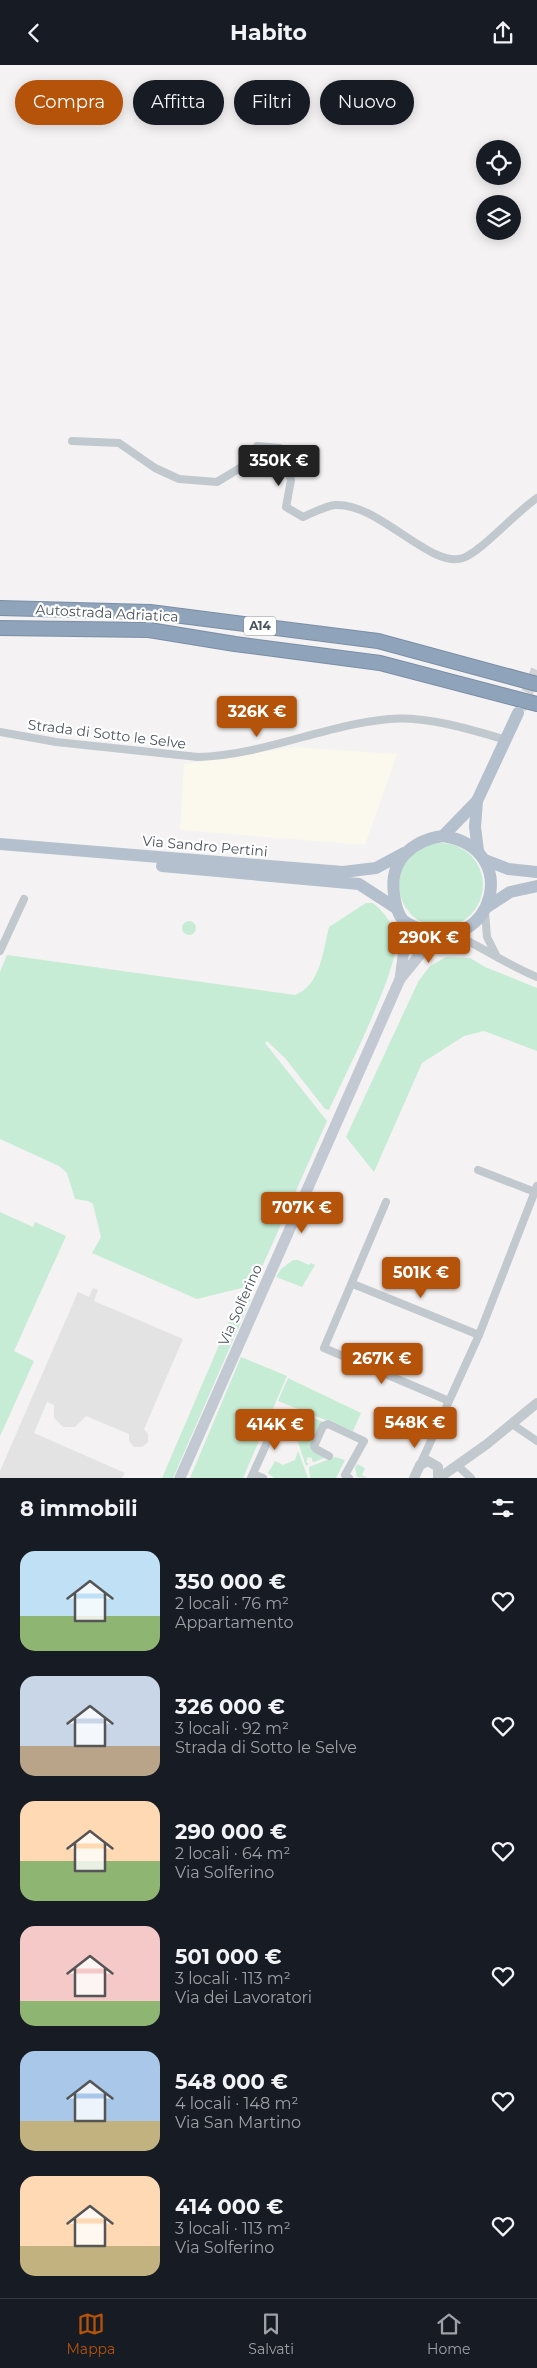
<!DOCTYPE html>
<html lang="it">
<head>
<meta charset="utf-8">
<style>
	body { margin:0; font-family:Montserrat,sans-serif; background:#242831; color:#f1f3f6; height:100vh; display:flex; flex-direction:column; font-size:19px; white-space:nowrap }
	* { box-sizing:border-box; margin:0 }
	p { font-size:16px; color:#9ea1a6 }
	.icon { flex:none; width:28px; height:28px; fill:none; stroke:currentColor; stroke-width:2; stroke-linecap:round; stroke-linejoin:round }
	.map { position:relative; height:1413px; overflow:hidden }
	.side { display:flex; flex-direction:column; background:#171b24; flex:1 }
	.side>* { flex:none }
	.hud { position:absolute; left:15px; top:15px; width:508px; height:45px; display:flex; gap:10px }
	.buttons { position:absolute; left:476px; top:75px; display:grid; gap:10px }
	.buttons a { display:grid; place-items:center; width:45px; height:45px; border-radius:50%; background:#171b24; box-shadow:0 2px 12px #0003; font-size:25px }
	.price { position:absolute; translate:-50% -42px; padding:0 11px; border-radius:5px; background:#b45309; color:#fff; font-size:16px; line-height:32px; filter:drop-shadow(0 1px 2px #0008) }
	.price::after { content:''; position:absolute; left:50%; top:30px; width:15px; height:11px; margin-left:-8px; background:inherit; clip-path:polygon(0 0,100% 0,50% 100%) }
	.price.on { background:#222; color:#fff }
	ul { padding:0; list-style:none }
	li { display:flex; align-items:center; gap:15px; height:125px; padding:0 20px }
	li span { display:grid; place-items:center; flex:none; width:140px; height:100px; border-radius:15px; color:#555 }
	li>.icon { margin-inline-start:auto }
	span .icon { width:60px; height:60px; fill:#fffc; stroke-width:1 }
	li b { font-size:21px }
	h2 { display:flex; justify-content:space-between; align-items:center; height:60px; padding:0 20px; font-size:21px }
	.tag { padding:0 18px; border-radius:22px; background:#171b24; box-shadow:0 2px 12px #0003; font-size:18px; line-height:45px }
	.tag.on { background:#b45309; color:#fff }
	header { display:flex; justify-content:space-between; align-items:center; height:65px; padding:0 20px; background:#171b24; font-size:22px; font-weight:700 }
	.tab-bar { display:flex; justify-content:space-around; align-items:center; height:70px; border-top:1px solid #363941; background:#171b24; font-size:14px; color:#9ea1a6 }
	.tab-bar a { display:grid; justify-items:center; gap:2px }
	.tab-bar .on { color:#b45309 }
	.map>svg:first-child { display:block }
</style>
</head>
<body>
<header><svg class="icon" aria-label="back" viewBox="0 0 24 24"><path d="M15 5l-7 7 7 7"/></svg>Habito<svg class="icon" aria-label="share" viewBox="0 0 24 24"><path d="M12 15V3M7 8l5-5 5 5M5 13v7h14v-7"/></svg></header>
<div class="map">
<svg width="537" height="1413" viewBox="0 0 537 1413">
	<rect width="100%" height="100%" fill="#f4f2f2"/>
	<polygon fill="#fbf8ee" points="294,682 397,689 365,780 180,765 184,699"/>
	<polygon fill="#e4e3e3" points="93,1223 98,1225 94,1236 183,1274 144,1364 148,1369 148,1377 142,1382 134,1382 129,1376 129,1369 86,1351 75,1362 63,1362 54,1353 54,1340 47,1337 34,1368 125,1408 122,1413 0,1413 0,1406 78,1227 89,1232"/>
	<g fill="#c6ecd5">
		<circle cx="441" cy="820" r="42"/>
		<path d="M366,838H373C384,847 394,860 396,873C401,901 343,1014 329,1045L325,1044L285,993L267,976L265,978L327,1056L254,1220L197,1234L92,1188L101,1172L93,1139L88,1136L75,1134L67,1108L59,1101L0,1074V907L7,890L295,930C321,920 323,885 329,862Z"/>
		<circle cx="189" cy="863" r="7"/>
		<polygon points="446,892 470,893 485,902 537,923 537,986 484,966 464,971 422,998 374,1107 346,1072 418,917 430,901"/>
		<polygon points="0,1147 33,1162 35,1157 66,1171 14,1286 34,1296 0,1371"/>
		<polygon points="293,1195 298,1195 309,1200 311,1198 315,1200 302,1222 276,1212 281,1204"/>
		<polygon points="252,1226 250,1236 173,1413 162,1413 241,1229"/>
		<polygon points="241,1292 287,1311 243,1413 190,1413"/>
		<polygon points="288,1313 361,1348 353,1366 278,1336"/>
		<polygon points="302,1348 323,1357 313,1377 327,1392 314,1397 312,1396 312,1393 308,1392 306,1397 309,1399 306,1401 297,1374 302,1359 299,1353"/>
		<polygon points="298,1386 308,1413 274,1413 268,1408 275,1396 283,1400 295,1395"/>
		<polygon points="335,1392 345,1395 336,1413 310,1413 309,1402"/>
		<polygon points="357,1399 365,1403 362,1410 367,1413 357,1412 355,1403"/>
	</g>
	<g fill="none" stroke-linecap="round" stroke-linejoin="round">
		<polyline stroke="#d2d2d4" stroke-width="12" stroke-dasharray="12 6" stroke-linecap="butt" points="520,644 537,605"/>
		<g stroke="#7a8ea6" stroke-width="16">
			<g id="motorway">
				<polyline points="0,543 150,547 378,576 537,619"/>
				<polyline points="0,563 149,565 235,579 380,598 537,639"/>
			</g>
		</g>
		<g stroke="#c1c8ce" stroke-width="8">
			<path d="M72,376L119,378L155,403L179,414L217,417L240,403L257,381L280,383L291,415L286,442L303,452C313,448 325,441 335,440C378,437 430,504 463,493C481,487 517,446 537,433"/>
			<path d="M0,667L56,677L198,692C264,690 324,660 389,654C427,651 470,664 506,675"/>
			<polyline points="485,847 487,872 497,892"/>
			<path d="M451,868C481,881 507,900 537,912"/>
			<polyline points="0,886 24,834"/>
			<polyline points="478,1105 535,1127"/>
			<polyline points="386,1137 324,1283 449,1336"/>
			<polyline points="353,1219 479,1270"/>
			<polyline points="512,1359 537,1376"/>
			<polyline points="329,1391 316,1384 314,1381 323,1361 328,1359 364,1376 345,1410 349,1413"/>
			<polyline points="420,1400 479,1270 537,1121"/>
			<polyline points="457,1400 471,1413"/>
			<polyline points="253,1409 263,1413"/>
			<polyline points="251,1413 279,1351 299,1359"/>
		</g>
		<g stroke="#c1c8ce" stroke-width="10">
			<polyline points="414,1413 420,1400 428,1396 438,1402 438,1413"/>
			<polyline points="439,1413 487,1379 537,1338"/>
		</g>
		<g stroke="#c2c9d3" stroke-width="11">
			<polyline points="400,914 422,887 446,869"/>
			<polyline points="180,1413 400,914 405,877 403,855"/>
		</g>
		<g stroke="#b4c0cd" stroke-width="12">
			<polyline points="477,736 475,762 478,786"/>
			<path d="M443,771C524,783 492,892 422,865C416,862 406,859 402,854C397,847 395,838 394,829C389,796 412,775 443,771Z"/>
			<polyline points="443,771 477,736 518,648"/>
			<polyline points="0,779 343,807 376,803 404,788"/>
			<polyline points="485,795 508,804 537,807"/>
			<polyline points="162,801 359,819 396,843"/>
			<polyline points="487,842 510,827 537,821"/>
		</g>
		<use href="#motorway" stroke="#8fa3bb" stroke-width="14"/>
	</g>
	<g text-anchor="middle" stroke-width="4.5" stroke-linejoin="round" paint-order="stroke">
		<rect fill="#fff" stroke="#81878e" stroke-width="1" x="244" y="551.5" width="32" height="19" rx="4"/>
		<g font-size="12" font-weight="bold" fill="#4b545d">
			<text x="260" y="565">A14</text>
		</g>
		<g font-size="14" fill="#4b545d" stroke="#fff">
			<text transform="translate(107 548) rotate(3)" y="5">Autostrada Adriatica</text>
			<text transform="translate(107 669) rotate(7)" y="5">Strada di Sotto le Selve</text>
			<text transform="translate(205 781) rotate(5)" y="5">Via Sandro Pertini</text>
			<text transform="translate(240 1240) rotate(-66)" y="5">Via Solferino</text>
		</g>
	</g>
</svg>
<div class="buttons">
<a><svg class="icon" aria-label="locate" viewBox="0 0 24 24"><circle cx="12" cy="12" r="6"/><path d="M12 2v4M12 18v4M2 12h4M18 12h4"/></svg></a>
<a><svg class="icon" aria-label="layers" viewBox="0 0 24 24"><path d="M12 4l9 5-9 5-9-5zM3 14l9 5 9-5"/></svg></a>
</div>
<b class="price on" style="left:279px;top:422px">350K €</b>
<b class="price" style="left:257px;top:673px">326K €</b>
<b class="price" style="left:429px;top:899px">290K €</b>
<b class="price" style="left:302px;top:1169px">707K €</b>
<b class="price" style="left:421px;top:1234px">501K €</b>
<b class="price" style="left:382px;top:1320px">267K €</b>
<b class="price" style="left:415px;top:1384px">548K €</b>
<b class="price" style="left:275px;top:1386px">414K €</b>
<div class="hud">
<a class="tag on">Compra</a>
<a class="tag">Affitta</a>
<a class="tag">Filtri</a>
<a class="tag">Nuovo</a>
</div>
</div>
<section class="side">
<h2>8 immobili<svg class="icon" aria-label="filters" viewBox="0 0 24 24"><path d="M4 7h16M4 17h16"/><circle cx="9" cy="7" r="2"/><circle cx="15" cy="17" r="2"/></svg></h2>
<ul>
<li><span style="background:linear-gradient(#bfe0f5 65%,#8fb573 0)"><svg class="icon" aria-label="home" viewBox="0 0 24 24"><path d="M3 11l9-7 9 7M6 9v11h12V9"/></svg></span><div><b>350 000 €</b><p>2 locali · 76 m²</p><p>Appartamento</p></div><svg class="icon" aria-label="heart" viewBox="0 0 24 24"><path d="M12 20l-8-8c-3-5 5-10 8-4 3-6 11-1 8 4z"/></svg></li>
<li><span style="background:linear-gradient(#c9d6e8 70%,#b9a48a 0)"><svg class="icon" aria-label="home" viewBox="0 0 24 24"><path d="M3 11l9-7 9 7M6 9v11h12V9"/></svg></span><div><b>326 000 €</b><p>3 locali · 92 m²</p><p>Strada di Sotto le Selve</p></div><svg class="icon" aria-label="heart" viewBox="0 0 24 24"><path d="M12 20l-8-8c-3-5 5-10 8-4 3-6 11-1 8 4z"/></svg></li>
<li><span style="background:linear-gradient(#ffd9b3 60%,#8fb573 0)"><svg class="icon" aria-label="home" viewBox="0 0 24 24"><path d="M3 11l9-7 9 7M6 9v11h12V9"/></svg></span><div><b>290 000 €</b><p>2 locali · 64 m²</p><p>Via Solferino</p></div><svg class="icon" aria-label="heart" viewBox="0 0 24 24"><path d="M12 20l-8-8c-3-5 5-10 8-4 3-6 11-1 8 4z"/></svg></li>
<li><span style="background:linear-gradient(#f6c9c9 75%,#8fb573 0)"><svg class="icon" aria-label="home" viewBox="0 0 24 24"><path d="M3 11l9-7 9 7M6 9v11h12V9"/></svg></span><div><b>501 000 €</b><p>3 locali · 113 m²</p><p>Via dei Lavoratori</p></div><svg class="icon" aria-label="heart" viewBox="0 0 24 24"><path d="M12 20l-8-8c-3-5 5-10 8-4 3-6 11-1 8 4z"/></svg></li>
<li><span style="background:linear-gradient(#a9c7e8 70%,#c2b280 0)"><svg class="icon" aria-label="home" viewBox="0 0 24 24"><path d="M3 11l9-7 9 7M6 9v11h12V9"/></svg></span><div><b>548 000 €</b><p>4 locali · 148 m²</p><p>Via San Martino</p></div><svg class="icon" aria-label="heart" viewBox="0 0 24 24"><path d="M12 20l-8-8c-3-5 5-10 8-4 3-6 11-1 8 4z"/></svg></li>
<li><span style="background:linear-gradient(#ffd9b3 70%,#c2b280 0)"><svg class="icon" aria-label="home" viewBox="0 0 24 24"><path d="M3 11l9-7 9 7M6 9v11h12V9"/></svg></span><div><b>414 000 €</b><p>3 locali · 113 m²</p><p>Via Solferino</p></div><svg class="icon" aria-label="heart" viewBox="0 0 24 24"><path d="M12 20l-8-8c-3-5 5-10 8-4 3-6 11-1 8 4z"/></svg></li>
</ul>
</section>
<nav class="tab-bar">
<a class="on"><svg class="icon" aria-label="map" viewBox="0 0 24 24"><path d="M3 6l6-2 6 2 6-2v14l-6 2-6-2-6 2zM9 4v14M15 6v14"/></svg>Mappa</a>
<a><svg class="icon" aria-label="saved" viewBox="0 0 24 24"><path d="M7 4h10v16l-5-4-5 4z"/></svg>Salvati</a>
<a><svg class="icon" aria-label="home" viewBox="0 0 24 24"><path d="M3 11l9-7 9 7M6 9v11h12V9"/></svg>Home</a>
</nav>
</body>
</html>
